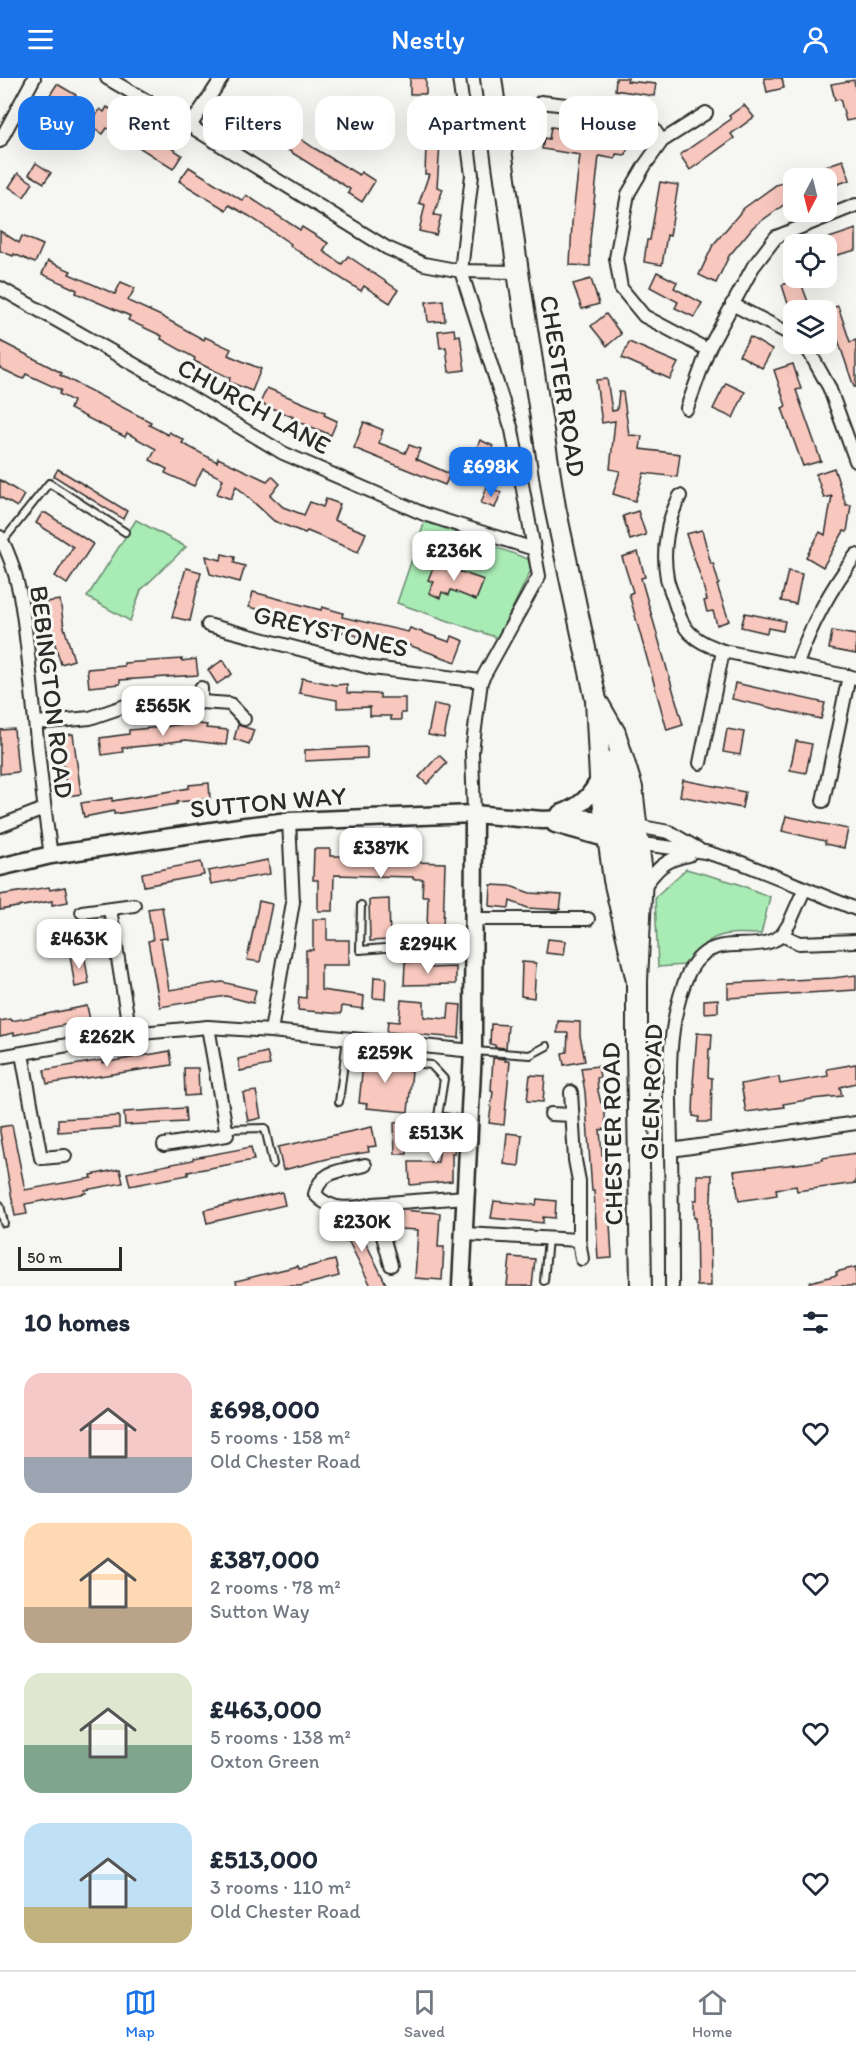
<!DOCTYPE html>
<html lang="en">
<head>
<meta charset="utf-8">
<style>
	body { margin:0; font-family:Itim,sans-serif; background:#f6f6f7; color:#1f2937; height:100vh; display:flex; flex-direction:column; font-size:22px; white-space:nowrap }
	* { box-sizing:border-box; margin:0 }
	p { font-size:20px; color:#747a83 }
	.icon { flex:none; width:33px; height:33px; fill:none; stroke:currentColor; stroke-width:2; stroke-linecap:round; stroke-linejoin:round }
	.map { position:relative; height:1208px; overflow:hidden }
	.details { display:flex; flex-direction:column; background:#fff; flex:1 }
	.details>* { flex:none }
	.hud { position:absolute; left:18px; top:18px; width:820px; height:54px; display:flex; gap:12px }
	.needle { width:39px; rotate:187deg }
	.buttons { position:absolute; left:783px; top:90px; display:grid; gap:12px }
	.buttons a { display:grid; place-items:center; width:54px; height:54px; border-radius:12px; background:#fff; box-shadow:0 6px 24px #0002; font-size:30px }
	.scale { position:absolute; left:18px; bottom:15px; width:104px; box-sizing:border-box; padding-left:6px; border:3px solid #2b2b2b; border-top:0; font-size:16px; line-height:21px; white-space:nowrap; color:#2b2b2b; -webkit-text-stroke:4px #f6f6f2; paint-order:stroke }
	.price { position:absolute; translate:-50% -51px; padding:0 14px; border-radius:12px; background:#fff; color:#222; font-size:20px; line-height:39px; filter:drop-shadow(0 2px 3px #0008) }
	.price::after { content:''; position:absolute; left:50%; top:36px; width:18px; height:14px; margin-left:-9px; background:inherit; clip-path:polygon(0 0,100% 0,50% 100%) }
	.price.current { background:#1a73e8; color:#fff }
	ul { padding:0; list-style:none }
	li { display:flex; align-items:center; gap:18px; height:150px; padding:0 24px }
	li span { display:grid; place-items:center; flex:none; width:168px; height:120px; border-radius:18px; color:#555 }
	li>.icon { margin-inline-start:auto }
	span .icon { width:72px; height:72px; fill:#fffc; stroke-width:1 }
	li b { font-size:26px }
	h2 { display:flex; justify-content:space-between; align-items:center; height:72px; padding:0 24px; font-size:26px }
	.chip { padding:0 21px; border-radius:18px; background:#fff; box-shadow:0 6px 24px #0002; font-size:21px; line-height:54px }
	.chip.current { background:#1a73e8; color:#fff }
	header { display:flex; justify-content:space-between; align-items:center; height:78px; padding:0 24px; background:#1a73e8; color:#fff; font-size:27px; font-weight:600 }
	.tab-bar { display:flex; justify-content:space-around; align-items:center; height:84px; border-top:2px solid #e0e1e3; background:#fff; font-size:16px; color:#747a83 }
	.tab-bar a { display:grid; justify-items:center; gap:3px }
	.tab-bar .current { color:#1a73e8 }
	.map>svg:first-child { display:block }
</style>
</head>
<body>
<header><svg class="icon" aria-label="menu" viewBox="0 0 24 24"><path d="M4 6h16M4 12h16M4 18h16"/></svg>Nestly<svg class="icon" aria-label="person" viewBox="0 0 24 24"><circle cx="12" cy="8" r="4"/><path d="M4 21q1-7 8-7t8 7"/></svg></header>
<div class="map">
<svg width="856" height="1208" viewBox="0 0 856 1208">
	<rect width="100%" height="100%" fill="#f6f6f2"/>
	<filter id="ink" filterUnits="userSpaceOnUse"><feTurbulence type="fractalNoise" baseFrequency=".0167" numOctaves="2"/><feDisplacementMap in="SourceGraphic" scale="12" xChannelSelector="R" yChannelSelector="G"/><feConvolveMatrix kernelMatrix="1 2 1 2 8 2 1 2 1" color-interpolation-filters="sRGB"/></filter>
	<g filter="url(#ink)">
		<g fill="#a9ebb5" stroke="#6a8b70" stroke-width="1.5">
			<polygon points="136,442 186,469 141,512 130,543 87,519"/>
			<polygon points="425,443 528,481 531,492 498,560 397,525"/>
			<path d="M686,791L736,805L770,819L761,856C721,854 710,855 685,887L658,889L655,819Z"/>
		</g>
		<g fill="#f8c8be" stroke="#2b2b2b" stroke-width="1.5">
			<rect x="410" y="0" width="16" height="16"/>
			<polygon points="616,0 628,0 627,3 656,6 654,18 615,12"/>
			<polygon points="764,0 782,0 784,10 767,14"/>
			<polygon points="854,2 856,14 856,41 846,43 840,21 835,22 831,6"/>
			<polygon points="57,6 76,17 68,32 48,20"/>
			<polygon points="416,25 435,25 435,52 441,52 437,109 443,111 434,137 441,138 436,157 419,153 425,127 419,125 429,96 425,96 426,68 418,68 418,60 416,60"/>
			<polygon points="744,27 754,39 731,56 734,60 690,92 680,77 731,41 729,38"/>
			<polygon points="246,28 261,37 263,35 314,70 359,97 361,94 375,103 362,124 348,115 350,111 267,59 237,43"/>
			<polygon points="107,29 182,77 173,91 117,55 116,56 107,50 103,56 90,47 100,31 104,34"/>
			<polygon points="551,49 629,59 626,77 616,76 615,81 599,78 590,162 590,188 570,187 572,145 580,77 542,71 544,60 549,61"/>
			<polygon points="843,82 850,102 826,110 826,100 820,100 817,91"/>
			<polygon points="36,85 51,95 44,105 29,96"/>
			<polygon points="189,89 243,123 246,117 300,152 302,149 328,165 323,173 342,186 348,178 398,212 390,225 364,208 361,213 290,168 291,166 249,138 229,127 226,132 179,103"/>
			<polygon points="18,95 33,105 24,119 9,109"/>
			<polygon points="794,101 794,123 785,126 753,149 729,178 716,205 699,197 713,167 744,130 776,107"/>
			<polygon points="660,104 678,107 670,158 667,157 662,187 644,184 647,162 650,162"/>
			<polygon points="856,151 856,172 826,180 826,161"/>
			<polygon points="0,153 19,165 22,158 43,167 35,185 14,176 13,178 0,173"/>
			<polygon points="48,183 71,193 69,196 115,216 121,204 135,210 128,223 161,238 204,262 205,259 231,271 228,277 261,291 252,313 229,304 230,300 194,283 195,280 161,261 162,258 128,242 130,238 76,215 77,212 42,196"/>
			<polygon points="657,194 677,204 674,210 702,225 694,239 675,230 678,224 650,209"/>
			<polygon points="591,201 599,226 582,231 573,206"/>
			<polygon points="800,201 804,213 811,232 790,232 782,207"/>
			<polygon points="443,222 445,243 428,244 426,224"/>
			<polygon points="838,228 850,264 856,262 856,309 854,309 836,256 826,259 826,232"/>
			<polygon points="606,236 621,256 607,268 591,248"/>
			<polygon points="454,251 455,258 460,257 465,292 449,294 446,269 440,270 438,253"/>
			<polygon points="750,259 772,272 762,290 739,277"/>
			<polygon points="0,263 62,295 60,297 151,344 149,347 168,357 169,354 184,362 182,365 217,384 218,380 267,403 272,398 280,406 270,417 283,429 304,437 310,424 323,429 326,421 340,426 334,442 366,455 358,474 307,453 305,455 274,443 236,408 231,421 217,416 223,401 203,391 194,408 165,395 167,391 150,382 156,371 127,355 125,359 70,331 73,323 59,316 61,312 26,296 23,301 0,290"/>
			<polygon points="629,264 678,285 670,301 622,280"/>
			<polygon points="793,286 801,311 796,312 821,383 803,388 782,330 786,328 774,292"/>
			<polygon points="607,301 612,333 617,332 619,314 623,314 629,357 642,358 640,371 680,376 677,399 644,395 635,423 613,416 620,393 610,391 615,343 602,345 596,302"/>
			<polygon points="726,305 745,314 733,340 713,331"/>
			<polygon points="267,310 325,334 324,337 337,343 331,357 292,341 293,339 260,325"/>
			<polygon points="364,344 383,352 379,365 405,375 409,367 420,371 416,381 450,396 445,407 354,370"/>
			<polygon points="480,362 493,368 488,381 474,376"/>
			<polygon points="483,386 499,392 494,407 478,402"/>
			<polygon points="834,390 846,427 851,427 847,454 844,453 823,489 806,479 820,454 825,457 832,418 824,420 816,396"/>
			<polygon points="58,391 127,433 123,441 54,398"/>
			<polygon points="0,402 24,417 17,429 0,419"/>
			<polygon points="487,409 501,414 495,430 481,425"/>
			<polygon points="638,433 646,457 630,462 623,438"/>
			<polygon points="42,435 46,435 93,466 67,506 55,498 73,469 36,445"/>
			<polygon points="702,452 711,486 713,485 719,506 717,507 729,543 717,547 713,533 707,534 704,523 707,522 701,500 686,456"/>
			<polygon points="638,474 645,499 641,500 683,647 667,652 629,516 633,514 622,479"/>
			<polygon points="222,476 235,479 234,485 245,488 240,504 210,496 206,478 221,482"/>
			<polygon points="435,485 484,502 476,522 451,512 449,517 442,514 440,520 429,515 434,504 428,502"/>
			<polygon points="186,490 201,494 190,543 172,539"/>
			<polygon points="788,493 802,496 796,526 781,523"/>
			<polygon points="253,514 321,532 322,529 343,535 342,539 408,554 410,550 450,564 452,558 464,563 456,584 389,560 387,569 357,562 358,558 249,529"/>
			<polygon points="60,522 64,549 74,582 61,586 50,550 46,524"/>
			<polygon points="745,535 785,543 783,553 768,550 767,555 741,549"/>
			<polygon points="832,553 856,557 856,576 829,571"/>
			<polygon points="182,581 182,583 196,581 198,597 120,602 120,606 89,609 87,591 124,588 124,585"/>
			<polygon points="223,582 232,596 217,606 208,592"/>
			<polygon points="302,600 335,607 347,606 347,615 380,616 380,620 405,620 405,635 401,635 401,642 391,642 391,638 370,638 370,629 337,630 337,622 299,615"/>
			<polygon points="735,605 825,625 821,641 732,621"/>
			<polygon points="434,626 450,629 444,660 428,657"/>
			<polygon points="190,645 207,647 206,650 228,652 226,667 186,662 164,665 164,666 122,670 123,674 102,677 100,660 129,656 129,652 162,649"/>
			<polygon points="238,647 254,652 249,666 234,661"/>
			<polygon points="14,651 18,694 0,696 0,652"/>
			<polygon points="727,651 744,654 740,677 723,674"/>
			<polygon points="73,656 81,716 67,718 60,658"/>
			<polygon points="796,663 812,666 806,695 790,692"/>
			<polygon points="367,669 367,680 305,683 305,672"/>
			<polygon points="439,677 447,685 427,706 419,699"/>
			<polygon points="683,702 745,714 742,730 680,718"/>
			<polygon points="209,705 210,721 177,724 177,726 114,736 114,733 84,739 81,725 112,720 112,723 189,710 189,707"/>
			<polygon points="786,738 848,751 844,770 825,766 825,763 782,753"/>
			<polygon points="314,771 330,771 330,778 349,778 349,781 414,782 414,784 445,785 443,852 427,851 428,818 422,818 423,801 413,801 413,799 334,797 333,833 318,833 318,802 313,802"/>
			<polygon points="268,782 270,796 211,806 208,793"/>
			<polygon points="201,784 204,797 144,808 142,795"/>
			<polygon points="491,807 510,808 530,815 562,817 560,832 528,830 510,823 509,830 490,828"/>
			<polygon points="49,809 50,812 65,809 68,824 52,827 52,823 0,832 0,817"/>
			<polygon points="389,821 390,862 370,863 369,822"/>
			<polygon points="259,823 272,826 260,884 247,882"/>
			<polygon points="162,829 167,860 158,861 161,861 169,912 222,904 256,912 253,925 226,918 160,929 148,863 153,862 148,831"/>
			<polygon points="313,841 327,841 327,862 349,862 349,887 321,887 321,912 364,918 363,931 342,928 341,936 298,932 299,919 306,920 306,872 313,872"/>
			<polygon points="73,845 78,876 65,878 59,848"/>
			<polygon points="548,861 566,863 564,877 546,875"/>
			<polygon points="84,875 89,906 75,909 70,877"/>
			<polygon points="405,884 426,885 426,890 456,889 456,906 404,907"/>
			<polygon points="522,884 536,885 534,920 521,918"/>
			<polygon points="856,897 856,912 728,920 728,905 833,900"/>
			<polygon points="374,899 386,900 385,921 373,920"/>
			<polygon points="718,921 718,934 704,935 704,922"/>
			<polygon points="401,922 424,924 424,939 448,941 449,926 461,927 459,960 387,954 388,943 399,944"/>
			<polygon points="87,928 90,942 14,957 14,955 0,958 0,943 11,941 12,943"/>
			<polygon points="558,943 580,944 580,958 585,983 564,987 562,975 567,974 568,955 557,955"/>
			<polygon points="491,946 508,947 506,970 495,969 495,967 490,966"/>
			<polygon points="697,955 712,956 711,971 709,971 708,999 712,1000 711,1044 698,1044 699,1039 693,1038 694,1006 693,1006"/>
			<polygon points="170,973 172,987 47,1006 44,992 102,982 103,985"/>
			<polygon points="267,974 270,987 240,993 238,981"/>
			<polygon points="364,976 397,979 396,991 412,993 408,1034 366,1030 367,1026 359,1025"/>
			<polygon points="493,980 506,981 505,983 510,983 504,1047 489,1045 493,1014 491,1013"/>
			<polygon points="856,986 856,1005 840,1009 842,1018 812,1021 783,1026 784,1029 746,1034 741,1006 779,999 780,1006 828,998 827,991"/>
			<polygon points="598,988 600,999 597,1000 598,1013 601,1025 604,1025 606,1051 600,1052 602,1077 606,1077 612,1180 598,1181 594,1113 592,1113 585,1014 581,990"/>
			<polygon points="184,990 198,990 199,1017 185,1018"/>
			<polygon points="530,997 545,998 543,1024 527,1023"/>
			<polygon points="256,1013 261,1040 248,1043 243,1015"/>
			<polygon points="185,1030 186,1044 125,1047 124,1034"/>
			<polygon points="119,1038 119,1050 58,1054 58,1041"/>
			<polygon points="411,1041 429,1042 428,1058 407,1055 407,1076 395,1076 394,1045"/>
			<polygon points="12,1047 25,1112 92,1100 91,1097 120,1091 123,1105 85,1112 86,1115 25,1126 27,1136 15,1138 0,1054 0,1049"/>
			<polygon points="372,1049 376,1068 368,1069 369,1074 331,1080 283,1092 278,1069"/>
			<polygon points="442,1053 457,1055 454,1076 452,1075 452,1103 410,1107 409,1084 438,1084"/>
			<polygon points="507,1055 522,1057 519,1088 504,1086"/>
			<polygon points="251,1069 254,1082 188,1094 188,1097 130,1108 127,1095 193,1082 193,1080"/>
			<polygon points="856,1075 856,1105 797,1113 796,1108 776,1111 777,1117 739,1123 734,1093 805,1085 823,1082 822,1080"/>
			<polygon points="697,1097 712,1097 710,1146 711,1208 697,1208 696,1140 694,1140 694,1122 697,1122"/>
			<polygon points="282,1114 285,1127 207,1145 204,1132"/>
			<polygon points="537,1121 556,1123 555,1140 543,1139 543,1145 491,1140 494,1123 536,1127"/>
			<polygon points="401,1132 440,1135 438,1169 444,1169 442,1202 415,1200 418,1152 400,1151"/>
			<polygon points="351,1141 357,1152 359,1151 387,1208 371,1208 348,1162 345,1164 337,1148"/>
			<polygon points="510,1179 535,1181 532,1208 507,1208"/>
			<polygon points="335,1182 339,1198 300,1208 237,1208 236,1203 298,1188 299,1191"/>
			<polygon points="856,1189 856,1208 811,1208 810,1204 837,1197 836,1194"/>
		</g>
		<g fill="none" stroke-linecap="round" stroke-linejoin="round">
			<g stroke="#2b2b2b" stroke-width="10">
				<g id="lane">
					<polyline points="3,463 49,405 125,454"/>
					<polyline points="361,827 360,872 473,863"/>
					<polyline points="474,973 530,977 547,968"/>
					<polyline points="404,984 431,987 444,1001 438,1038 468,1043"/>
					<polyline points="339,1024 347,961"/>
					<polyline points="226,1051 265,1050 273,1086"/>
					<polyline points="0,1127 4,1145"/>
					<polyline points="544,1203 548,1161"/>
				</g>
			</g>
			<g stroke="#2b2b2b" stroke-width="16">
				<g id="street">
					<polyline points="107,0 190,48 387,170 424,186 461,193 518,194"/>
					<polyline points="459,0 472,97 461,193 512,352 539,498 481,603 472,674 474,736"/>
					<polyline points="541,24 632,35 648,43 662,63"/>
					<polyline points="706,35 662,63 645,87 628,116 616,180 621,210 644,238 708,272"/>
					<polyline points="190,48 222,0"/>
					<polyline points="0,63 34,0"/>
					<polyline points="0,210 165,304 283,375 424,436 534,471"/>
					<polyline points="732,226 794,258"/>
					<polyline points="805,266 829,309 856,383"/>
					<polyline points="687,330 708,272 753,189 776,159 856,127"/>
					<path d="M680,418C667,442 662,473 667,500C668,507 672,515 674,522C678,534 681,546 690,555C700,565 711,568 723,573L856,600"/>
					<path d="M0,459C21,496 24,543 29,585C36,649 41,713 51,777"/>
					<polyline points="208,547 372,590 481,603"/>
					<path d="M797,586C811,547 831,510 856,477"/>
					<polyline points="201,624 201,610"/>
					<polyline points="36,645 90,640 131,626 163,626 189,630 201,624 230,626 244,641"/>
					<polyline points="700,685 723,573"/>
					<polyline points="823,723 849,598"/>
					<polyline points="0,748 44,731"/>
					<polyline points="637,748 669,754 698,771"/>
					<polyline points="634,765 705,774 742,785 856,831"/>
					<path d="M642,811C656,792 664,781 689,777"/>
					<polyline points="804,812 789,846 782,857 799,865 856,863"/>
					<polyline points="110,831 130,956"/>
					<polyline points="82,834 134,827"/>
					<polyline points="473,841 588,841"/>
					<polyline points="271,953 293,824 289,743"/>
					<polyline points="22,976 41,1080 65,1078"/>
					<polyline points="0,979 130,956 208,949 271,953 473,973"/>
					<polyline points="571,1014 575,1082 579,1103 579,1162 582,1181"/>
					<polyline points="551,1036 572,1037"/>
					<polyline points="164,1067 227,1057 208,949"/>
					<polyline points="671,1072 856,1045"/>
					<path d="M365,1087C343,1093 321,1091 315,1116C330,1134 354,1131 374,1126L391,1187"/>
					<polyline points="374,1126 466,1119"/>
					<polyline points="465,1156 579,1162"/>
					<path d="M672,1208C672,1164 672,1120 671,1076C671,1020 664,964 683,909C687,897 691,887 701,878C724,857 759,876 782,857"/>
				</g>
			</g>
			<g stroke="#2b2b2b" stroke-width="21">
				<g id="secondary">
					<path d="M560,736C580,729 591,719 600,700"/>
					<polyline points="555,746 609,761"/>
					<polyline points="0,789 51,777 246,748 289,743 474,736 543,742 581,740 619,744"/>
					<polyline points="461,1208 473,973 474,736"/>
				</g>
			</g>
			<g stroke="#2b2b2b" stroke-width="24">
				<g id="primary">
					<polyline points="491,0 518,194 555,429 596,622 600,700 614,802 637,903"/>
					<polyline points="599,627 615,655 632,710 642,797 637,903 637,969 641,1208"/>
					<polyline points="609,761 622,744 617,713 616,681"/>
					<polyline points="628,826 626,764 628,760"/>
				</g>
			</g>
			<use href="#lane" stroke="#f6f6f2" stroke-width="6"/>
			<use href="#street" stroke="#f6f6f2" stroke-width="12"/>
			<use href="#secondary" stroke="#f6f6f2" stroke-width="16"/>
			<use href="#primary" stroke="#f6f6f2" stroke-width="20"/>
		</g>
	</g>
	<g text-anchor="middle" stroke-width="6" stroke-linejoin="round" paint-order="stroke">
		<g font-size="26" fill="#2b2b2b" stroke="#f6f6f2">
			<text transform="translate(563 308) rotate(81)" y="9">CHESTER ROAD</text>
			<text transform="translate(254 328) rotate(29)" y="9">CHURCH LANE</text>
			<text transform="translate(331 553) rotate(13)" y="9">GREYSTONES</text>
			<text transform="translate(52 614) rotate(83)" y="9">BEBINGTON ROAD</text>
			<text transform="translate(268 724) rotate(-5)" y="9">SUTTON WAY</text>
			<text transform="translate(651 1014) rotate(-88)" y="9">GLEN ROAD</text>
			<text transform="translate(612 1056) rotate(-91)" y="9">CHESTER ROAD</text>
		</g>
	</g>
</svg>
<div class="buttons">
<a><svg class="needle" viewBox="-14 -14 28 28"><path d="M0-13l5 13h-10z" fill="#e53935"/><path d="M0 13l5-13h-10z" fill="#747a83"/></svg></a>
<a><svg class="icon" aria-label="locate" viewBox="0 0 24 24"><circle cx="12" cy="12" r="6"/><path d="M12 2v4M12 18v4M2 12h4M18 12h4"/></svg></a>
<a><svg class="icon" aria-label="layers" viewBox="0 0 24 24"><path d="M12 4l9 5-9 5-9-5zM3 14l9 5 9-5"/></svg></a>
</div>
<div class="scale">50 m</div>
<b class="price current" style="left:491px;top:420px">£698K</b>
<b class="price" style="left:454px;top:504px">£236K</b>
<b class="price" style="left:163px;top:659px">£565K</b>
<b class="price" style="left:381px;top:801px">£387K</b>
<b class="price" style="left:79px;top:892px">£463K</b>
<b class="price" style="left:428px;top:897px">£294K</b>
<b class="price" style="left:107px;top:990px">£262K</b>
<b class="price" style="left:385px;top:1006px">£259K</b>
<b class="price" style="left:436px;top:1086px">£513K</b>
<b class="price" style="left:362px;top:1175px">£230K</b>
<div class="hud">
<a class="chip current">Buy</a>
<a class="chip">Rent</a>
<a class="chip">Filters</a>
<a class="chip">New</a>
<a class="chip">Apartment</a>
<a class="chip">House</a>
</div>
</div>
<section class="details">
<h2>10 homes<svg class="icon" aria-label="filters" viewBox="0 0 24 24"><path d="M4 7h16M4 17h16"/><circle cx="9" cy="7" r="2"/><circle cx="15" cy="17" r="2"/></svg></h2>
<ul>
<li><span style="background:linear-gradient(#f6c9c9 70%,#9aa5b1 0)"><svg class="icon" aria-label="home" viewBox="0 0 24 24"><path d="M3 11l9-7 9 7M6 9v11h12V9"/></svg></span><div><b>£698,000</b><p>5 rooms · 158 m²</p><p>Old Chester Road</p></div><svg class="icon" aria-label="heart" viewBox="0 0 24 24"><path d="M12 20l-8-8c-3-5 5-10 8-4 3-6 11-1 8 4z"/></svg></li>
<li><span style="background:linear-gradient(#ffd9b3 70%,#b9a48a 0)"><svg class="icon" aria-label="home" viewBox="0 0 24 24"><path d="M3 11l9-7 9 7M6 9v11h12V9"/></svg></span><div><b>£387,000</b><p>2 rooms · 78 m²</p><p>Sutton Way</p></div><svg class="icon" aria-label="heart" viewBox="0 0 24 24"><path d="M12 20l-8-8c-3-5 5-10 8-4 3-6 11-1 8 4z"/></svg></li>
<li><span style="background:linear-gradient(#dfe7d0 60%,#7fa58c 0)"><svg class="icon" aria-label="home" viewBox="0 0 24 24"><path d="M3 11l9-7 9 7M6 9v11h12V9"/></svg></span><div><b>£463,000</b><p>5 rooms · 138 m²</p><p>Oxton Green</p></div><svg class="icon" aria-label="heart" viewBox="0 0 24 24"><path d="M12 20l-8-8c-3-5 5-10 8-4 3-6 11-1 8 4z"/></svg></li>
<li><span style="background:linear-gradient(#bfe0f5 70%,#c2b280 0)"><svg class="icon" aria-label="home" viewBox="0 0 24 24"><path d="M3 11l9-7 9 7M6 9v11h12V9"/></svg></span><div><b>£513,000</b><p>3 rooms · 110 m²</p><p>Old Chester Road</p></div><svg class="icon" aria-label="heart" viewBox="0 0 24 24"><path d="M12 20l-8-8c-3-5 5-10 8-4 3-6 11-1 8 4z"/></svg></li>
</ul>
</section>
<nav class="tab-bar">
<a class="current"><svg class="icon" aria-label="map" viewBox="0 0 24 24"><path d="M3 6l6-2 6 2 6-2v14l-6 2-6-2-6 2zM9 4v14M15 6v14"/></svg>Map</a>
<a><svg class="icon" aria-label="saved" viewBox="0 0 24 24"><path d="M7 4h10v16l-5-4-5 4z"/></svg>Saved</a>
<a><svg class="icon" aria-label="home" viewBox="0 0 24 24"><path d="M3 11l9-7 9 7M6 9v11h12V9"/></svg>Home</a>
</nav>
</body>
</html>
